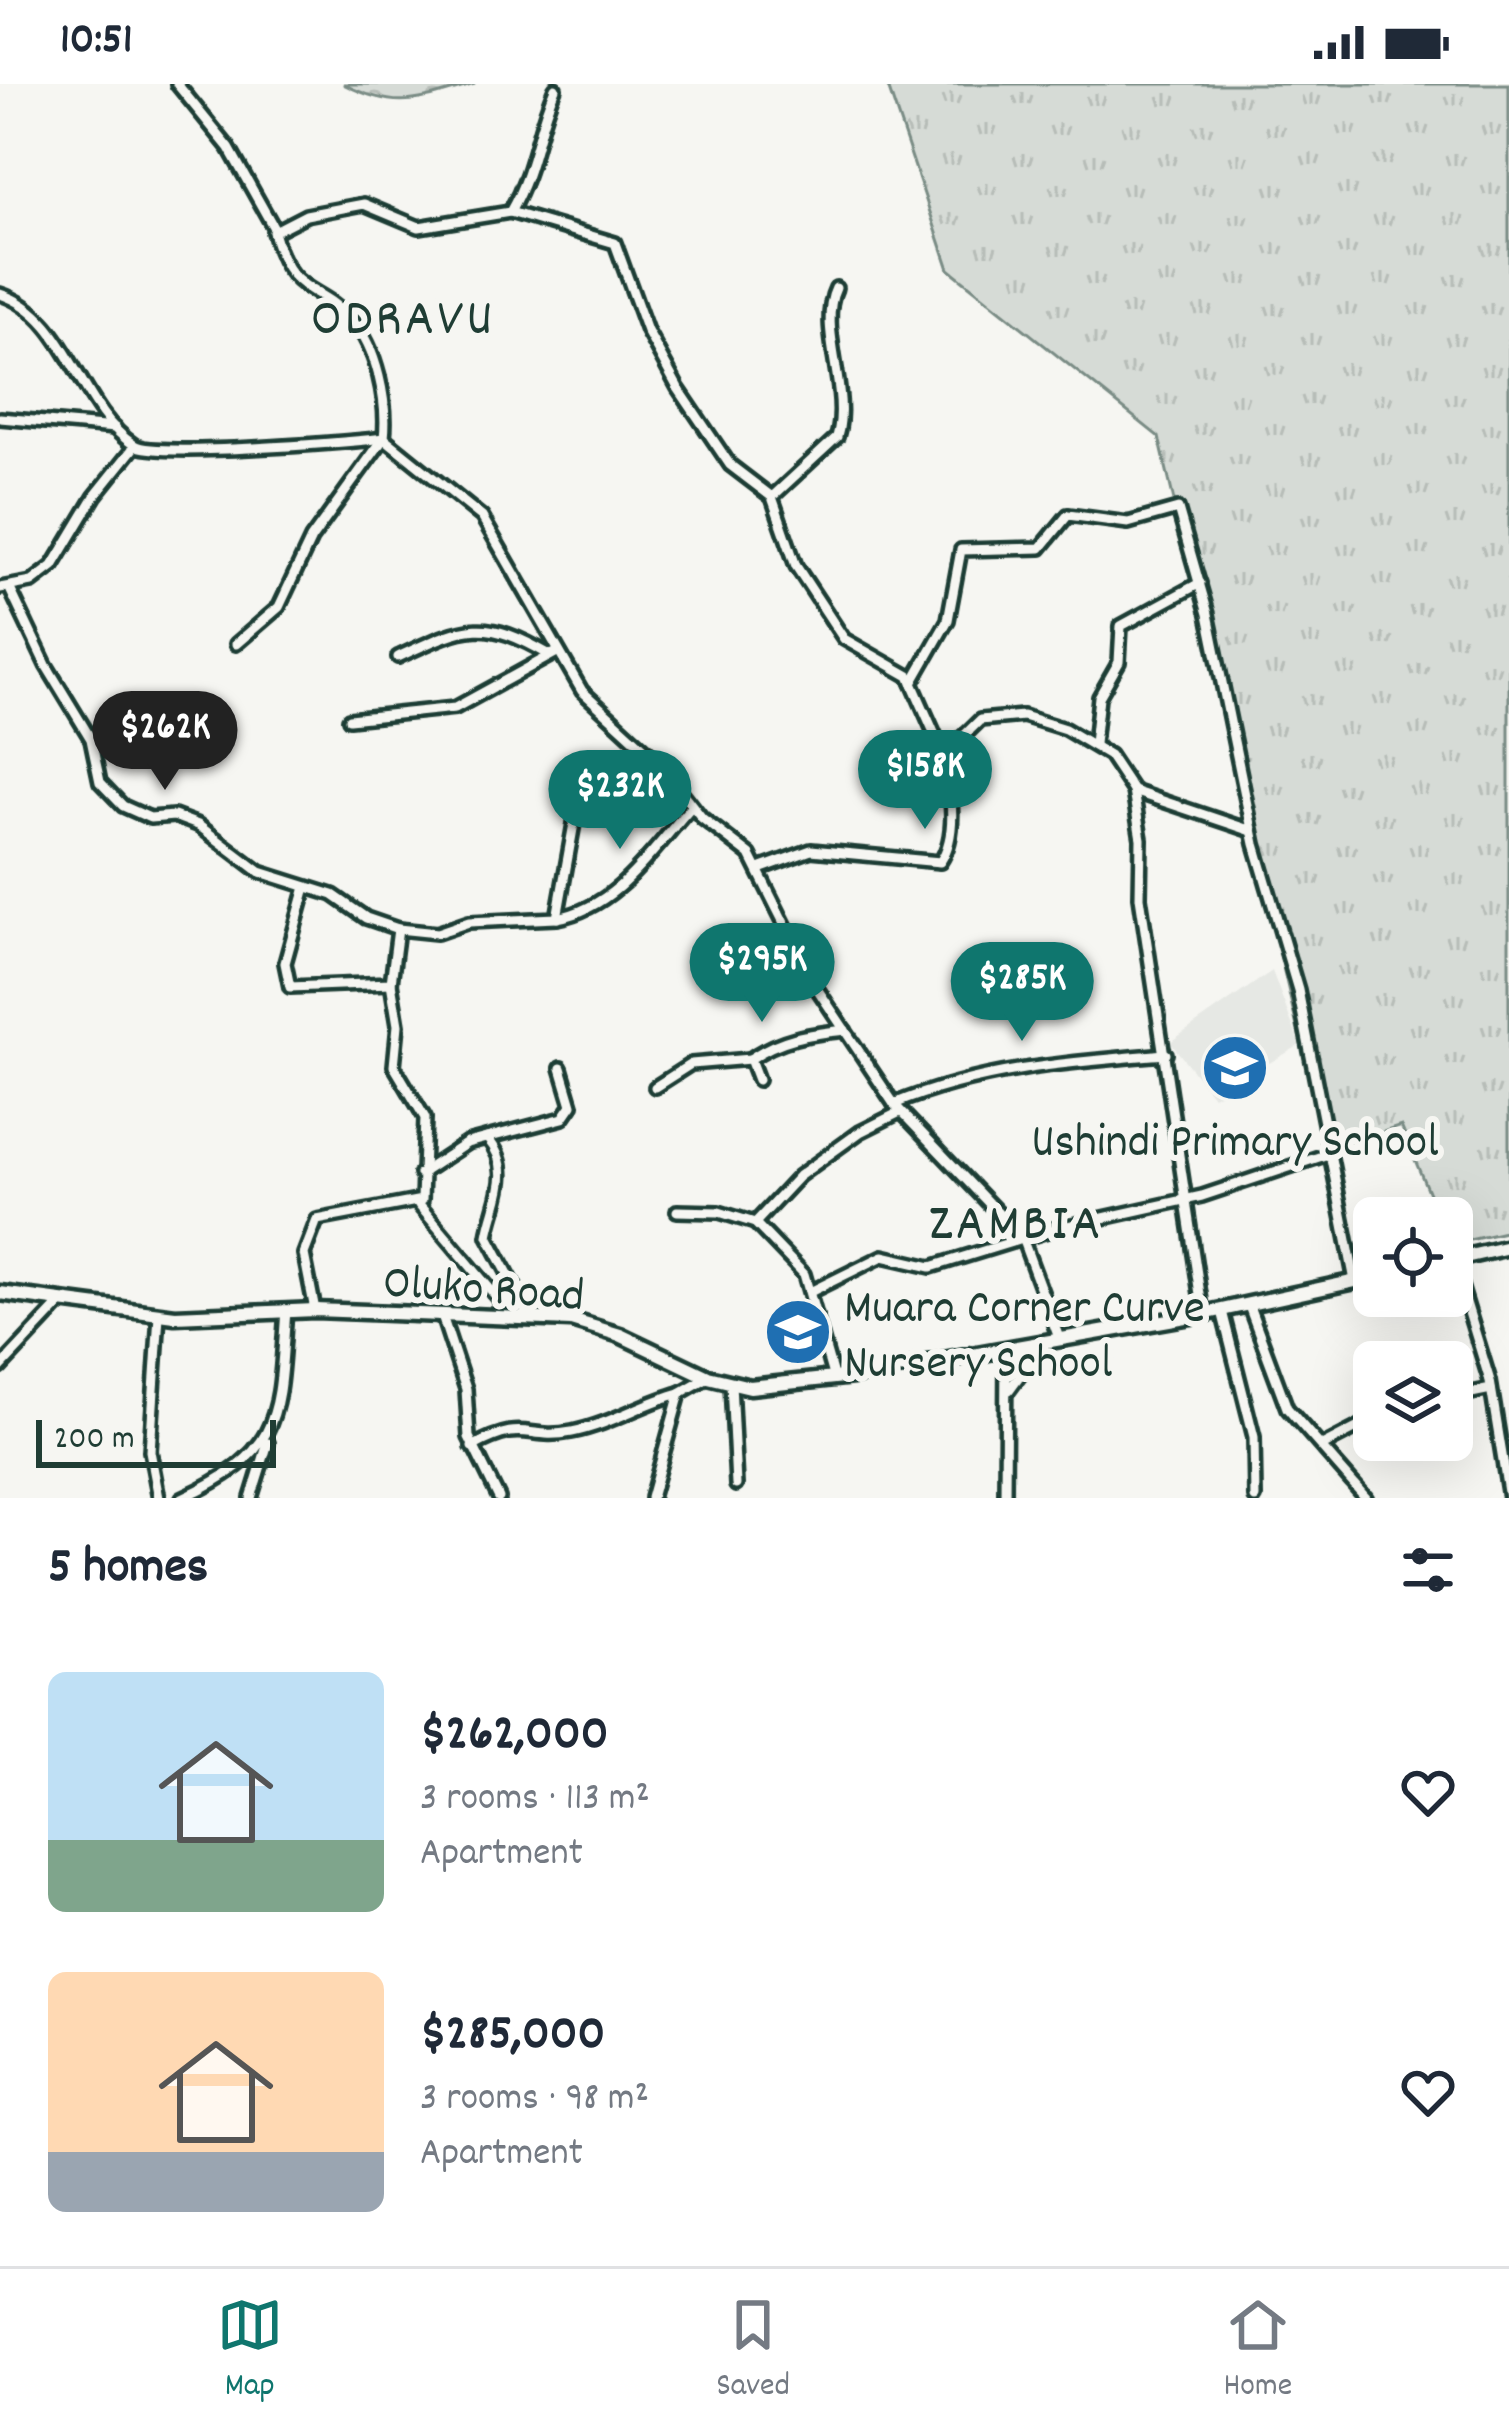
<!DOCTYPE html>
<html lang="en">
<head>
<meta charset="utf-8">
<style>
	body { margin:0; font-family:Dekko,sans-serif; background:#f6f6f7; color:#1f2937; height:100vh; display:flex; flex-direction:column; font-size:45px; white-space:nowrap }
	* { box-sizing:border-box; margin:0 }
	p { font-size:39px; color:#747a83 }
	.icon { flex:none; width:66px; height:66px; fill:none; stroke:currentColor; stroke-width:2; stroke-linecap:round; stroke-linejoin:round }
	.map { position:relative; height:1414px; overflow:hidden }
	.side { display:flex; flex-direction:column; background:#fff; flex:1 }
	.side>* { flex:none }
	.fabs { position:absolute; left:1353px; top:1113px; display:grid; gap:24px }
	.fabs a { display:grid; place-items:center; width:120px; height:120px; border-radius:18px; background:#fff; box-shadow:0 12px 48px #0002; font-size:60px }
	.scale { position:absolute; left:36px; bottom:30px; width:240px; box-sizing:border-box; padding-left:12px; border:6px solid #1f3d34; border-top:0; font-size:33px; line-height:42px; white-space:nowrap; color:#1f3d34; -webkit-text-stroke:9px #f6f6f2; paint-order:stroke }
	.price { position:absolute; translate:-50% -102px; padding:0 27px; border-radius:42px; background:#0f766e; color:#fff; font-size:39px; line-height:78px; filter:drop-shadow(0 3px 6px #0008) }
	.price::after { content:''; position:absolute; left:50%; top:72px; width:36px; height:27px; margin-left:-18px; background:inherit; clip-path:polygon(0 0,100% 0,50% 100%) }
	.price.on { background:#222; color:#fff }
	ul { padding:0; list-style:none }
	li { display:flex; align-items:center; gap:36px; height:300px; padding:0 48px }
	li span { display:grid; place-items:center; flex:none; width:336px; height:240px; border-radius:18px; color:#555 }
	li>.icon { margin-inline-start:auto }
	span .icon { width:144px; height:144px; fill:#fffc; stroke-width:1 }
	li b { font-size:51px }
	h2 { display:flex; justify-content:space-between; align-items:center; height:144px; padding:0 48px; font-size:51px }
	.status { display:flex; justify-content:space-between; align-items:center; height:84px; padding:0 60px; background:#fff; direction:ltr }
	.status svg { height:33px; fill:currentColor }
	.tab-bar { display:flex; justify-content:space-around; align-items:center; height:168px; border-top:3px solid #e0e1e3; background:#fff; font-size:33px; color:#747a83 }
	.tab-bar a { display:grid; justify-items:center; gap:6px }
	.tab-bar .on { color:#0f766e }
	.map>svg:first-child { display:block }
</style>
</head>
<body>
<div class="status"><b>10:51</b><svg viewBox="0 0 49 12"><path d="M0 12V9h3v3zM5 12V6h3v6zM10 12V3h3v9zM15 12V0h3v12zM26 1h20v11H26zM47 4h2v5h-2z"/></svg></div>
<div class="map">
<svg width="1509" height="1414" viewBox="0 0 1509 1414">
	<defs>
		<pattern id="grass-tufts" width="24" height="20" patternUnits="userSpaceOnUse" patternTransform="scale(3)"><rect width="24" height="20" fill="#d6dbd6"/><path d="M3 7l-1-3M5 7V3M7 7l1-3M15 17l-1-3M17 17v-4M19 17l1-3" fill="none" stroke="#b7bdb8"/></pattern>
		<pattern id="forest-crowns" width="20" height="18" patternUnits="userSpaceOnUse" patternTransform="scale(3)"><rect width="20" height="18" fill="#d6dbd6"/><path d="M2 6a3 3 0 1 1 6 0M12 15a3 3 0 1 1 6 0" fill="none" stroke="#b7bdb8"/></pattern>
	</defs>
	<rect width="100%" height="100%" fill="#f6f6f2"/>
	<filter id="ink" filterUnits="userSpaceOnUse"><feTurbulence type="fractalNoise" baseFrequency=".00833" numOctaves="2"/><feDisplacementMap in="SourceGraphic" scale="24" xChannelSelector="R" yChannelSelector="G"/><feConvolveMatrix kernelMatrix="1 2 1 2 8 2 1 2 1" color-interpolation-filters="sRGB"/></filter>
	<g filter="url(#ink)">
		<polygon fill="#e6e8e4" points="1272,887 1300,961 1213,1012 1170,958"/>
		<polygon fill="url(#grass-tufts)" stroke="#7a8c85" stroke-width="3" points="887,0 1509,0 1509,1147 1452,1160 1452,1134 1439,1134 1401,1042 1326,1067 1159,353 949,185"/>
		<path fill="url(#forest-crowns)" stroke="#7a8c85" stroke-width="3" d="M343,0H475C418,16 399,28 343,0Z"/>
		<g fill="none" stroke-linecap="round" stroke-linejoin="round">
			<g stroke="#1f3d34" stroke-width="18">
				<g id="street">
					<polyline points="177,0 229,64 275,146"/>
					<polyline points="510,128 615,159 647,247 678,304 730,381 772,413 796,482 844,555 909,592 944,671"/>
					<path d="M0,210C70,232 77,323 134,361C154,374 350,358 384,354L482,433L582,607L656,675L702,734L750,771L816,903L894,1020L1022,1154L1059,1254"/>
					<polyline points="0,334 115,344"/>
					<path d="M772,413L837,353C851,307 817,243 836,204"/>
					<polyline points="9,503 46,581 91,655 100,698 123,722 150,734 174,732 198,741 260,788 333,811 366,834 398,845"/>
					<polyline points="0,504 32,498 53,482 95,412 135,362"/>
					<path d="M236,560L279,523L311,455L384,354C388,319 377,263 352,236C315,197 291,214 273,148L306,131L364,120L419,143L510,128C536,82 535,50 555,4"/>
					<path d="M398,573C467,541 483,532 550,571"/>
					<polyline points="912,599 948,536 961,466 1041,464 1068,431 1128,439 1178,425 1208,530 1255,760 1298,906 1355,1197"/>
					<polyline points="349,635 455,624 557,568"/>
					<polyline points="1094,660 1099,613 1119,578 1121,542 1200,499"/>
					<polyline points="1133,707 1252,747"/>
					<path d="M759,785L811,766L940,778C959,751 951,702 944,671L980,636L1023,632L1065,645L1109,671L1133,707L1141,755L1140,813L1203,1230"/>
					<polyline points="306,803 285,879 290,903 391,899 398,845 437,849 469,838 557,834 582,695 592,684 648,668"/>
					<path d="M557,834C618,823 652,766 691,723"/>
					<path d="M758,996L750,975C780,954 809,950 845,946"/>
					<polyline points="655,1003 691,980 750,975"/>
					<path d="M894,1020C982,984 1071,978 1166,970"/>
					<path d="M487,1054C516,1087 494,1117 488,1152L521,1214"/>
					<polyline points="420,1090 467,1059 563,1034 572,1021 561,984"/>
					<polyline points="419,1121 500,1217 521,1214 527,1233"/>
					<polyline points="677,1127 719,1128 755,1139 799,1092 860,1048 900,1028"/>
					<polyline points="755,1139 804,1190 834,1295"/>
					<polyline points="1453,1176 1490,1297 1509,1414"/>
					<polyline points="812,1207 883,1172 931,1183 1054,1145 1202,1112 1328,1070"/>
					<polyline points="1249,1222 1287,1324 1366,1414"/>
					<polyline points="315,1226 304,1170 317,1136 422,1116 425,1034 394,982 398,941 391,899"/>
					<polyline points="1222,1227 1254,1353 1255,1414"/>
					<polyline points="159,1231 150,1367 159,1414"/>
					<polyline points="442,1232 466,1305 469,1353 499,1414"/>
					<polyline points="0,1284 62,1218"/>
					<polyline points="731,1299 736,1401"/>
					<polyline points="1009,1306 1045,1257"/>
					<polyline points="1452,1313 1491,1305"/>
					<polyline points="1322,1362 1374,1335"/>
					<path d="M472,1363C527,1333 525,1357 572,1348C611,1340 643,1319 680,1309"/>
					<path d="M182,1414C286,1367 278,1328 286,1226"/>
					<polyline points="251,1414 268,1359"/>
					<polyline points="651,1414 680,1309 708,1293"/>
					<polyline points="1005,1414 1006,1264"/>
				</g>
			</g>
			<g stroke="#1f3d34" stroke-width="21">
				<g id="secondary">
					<polyline points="1452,1176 1509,1163"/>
					<polyline points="0,1209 175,1232 315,1226 571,1236 620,1251 708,1293 750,1303 853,1292 1203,1230 1374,1193"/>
				</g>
			</g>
			<use href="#street" stroke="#f6f6f2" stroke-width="9"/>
			<use href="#secondary" stroke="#f6f6f2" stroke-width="12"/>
		</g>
	</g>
	<defs>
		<g id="school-disc" transform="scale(3.45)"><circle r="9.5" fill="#1f6fb2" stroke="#f6f6f2"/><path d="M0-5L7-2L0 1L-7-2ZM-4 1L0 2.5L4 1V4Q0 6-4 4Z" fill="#fff"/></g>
	</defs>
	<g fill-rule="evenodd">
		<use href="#school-disc" x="1235" y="984"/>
		<use href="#school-disc" x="798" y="1248"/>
	</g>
	<g text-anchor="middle" stroke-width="12" stroke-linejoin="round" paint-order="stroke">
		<g font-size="48" fill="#1f3d34" stroke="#f6f6f2">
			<text x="1235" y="1071">Ushindi Primary School</text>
			<text x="844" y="1237" text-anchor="start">Muara Corner Curve<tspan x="844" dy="55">Nursery School</tspan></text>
		</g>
		<g font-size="48" fill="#1f3d34" stroke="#f6f6f2">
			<text transform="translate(484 1201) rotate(4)" y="17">Oluko Road</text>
		</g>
		<g font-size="54" letter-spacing="3" fill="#1f3d34" stroke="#f6f6f2">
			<text x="403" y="249">ODRAVU</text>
			<text x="1016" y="1154">ZAMBIA</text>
		</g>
	</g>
</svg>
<div class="fabs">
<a><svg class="icon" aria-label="locate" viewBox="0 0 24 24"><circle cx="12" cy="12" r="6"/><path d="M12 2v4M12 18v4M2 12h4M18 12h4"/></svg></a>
<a><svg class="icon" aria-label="layers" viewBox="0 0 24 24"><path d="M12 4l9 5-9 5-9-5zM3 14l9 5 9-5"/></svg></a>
</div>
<div class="scale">200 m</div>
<b class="price on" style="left:165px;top:709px">$262K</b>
<b class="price" style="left:925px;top:748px">$158K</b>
<b class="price" style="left:620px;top:768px">$232K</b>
<b class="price" style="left:762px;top:941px">$295K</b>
<b class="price" style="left:1022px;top:960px">$285K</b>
</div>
<section class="side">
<h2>5 homes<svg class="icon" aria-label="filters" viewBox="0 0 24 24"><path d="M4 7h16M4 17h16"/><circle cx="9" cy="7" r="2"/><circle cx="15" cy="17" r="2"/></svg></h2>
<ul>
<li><span style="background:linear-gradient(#bfe0f5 70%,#7fa58c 0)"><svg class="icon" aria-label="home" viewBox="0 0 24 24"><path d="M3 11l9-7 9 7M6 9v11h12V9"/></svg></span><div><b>$262,000</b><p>3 rooms · 113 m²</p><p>Apartment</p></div><svg class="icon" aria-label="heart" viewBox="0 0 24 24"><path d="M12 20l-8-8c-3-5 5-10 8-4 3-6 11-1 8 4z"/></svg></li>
<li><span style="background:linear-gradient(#ffd9b3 75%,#9aa5b1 0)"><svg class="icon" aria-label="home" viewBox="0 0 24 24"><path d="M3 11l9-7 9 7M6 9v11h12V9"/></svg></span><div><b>$285,000</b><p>3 rooms · 98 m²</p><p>Apartment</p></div><svg class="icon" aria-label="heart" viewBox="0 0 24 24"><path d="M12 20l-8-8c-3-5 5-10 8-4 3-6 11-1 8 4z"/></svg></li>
</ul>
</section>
<nav class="tab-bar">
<a class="on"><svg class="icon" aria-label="map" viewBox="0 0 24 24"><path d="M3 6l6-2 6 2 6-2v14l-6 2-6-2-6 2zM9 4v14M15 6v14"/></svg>Map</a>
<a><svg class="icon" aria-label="saved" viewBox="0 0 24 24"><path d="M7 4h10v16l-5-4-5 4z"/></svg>Saved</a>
<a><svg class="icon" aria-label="home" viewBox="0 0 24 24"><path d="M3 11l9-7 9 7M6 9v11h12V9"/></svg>Home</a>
</nav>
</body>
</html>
